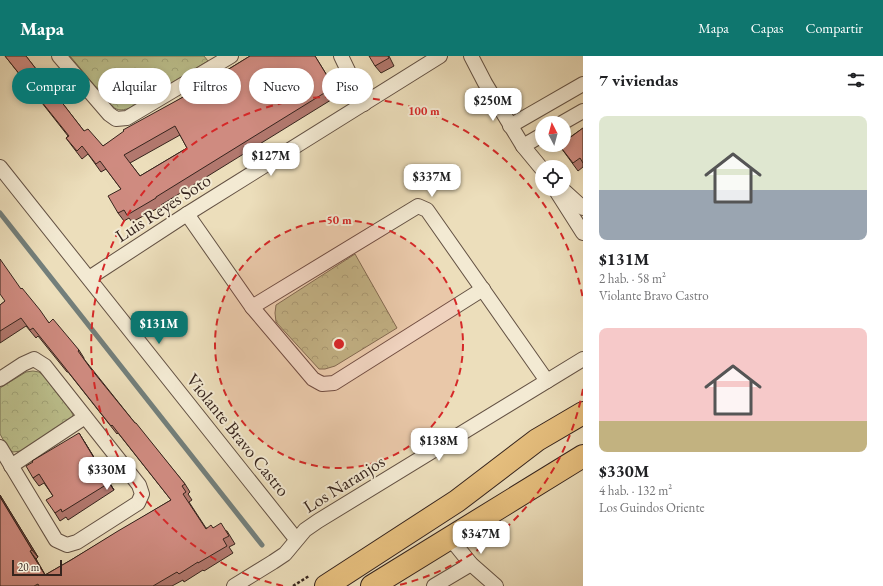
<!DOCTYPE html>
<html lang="es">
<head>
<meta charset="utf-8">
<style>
	body { margin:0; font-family:"EB Garamond",serif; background:#f6f6f6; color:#202124; height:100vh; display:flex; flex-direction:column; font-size:15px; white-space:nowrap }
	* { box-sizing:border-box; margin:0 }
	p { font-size:13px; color:#757577 }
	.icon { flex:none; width:22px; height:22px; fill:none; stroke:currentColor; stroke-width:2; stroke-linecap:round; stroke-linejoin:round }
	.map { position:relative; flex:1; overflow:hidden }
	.side { display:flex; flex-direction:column; background:#fff; width:300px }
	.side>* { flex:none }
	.banner { position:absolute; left:12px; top:12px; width:380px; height:36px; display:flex; gap:8px }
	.needle { width:26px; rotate:354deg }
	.controls { position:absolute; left:535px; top:60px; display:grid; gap:8px }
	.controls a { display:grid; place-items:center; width:36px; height:36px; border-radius:50%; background:#fff; box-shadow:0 2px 6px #0003; font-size:20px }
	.scale { position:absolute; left:12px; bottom:10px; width:50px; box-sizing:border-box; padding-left:4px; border:2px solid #36241d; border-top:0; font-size:11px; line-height:14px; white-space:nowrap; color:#36241d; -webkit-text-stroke:3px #f3ead3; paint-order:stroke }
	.price { position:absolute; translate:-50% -34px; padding:0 9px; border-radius:8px; background:#fff; color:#222; font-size:13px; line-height:26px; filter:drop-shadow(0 1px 2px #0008) }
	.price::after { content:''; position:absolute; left:50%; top:24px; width:12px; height:9px; margin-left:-6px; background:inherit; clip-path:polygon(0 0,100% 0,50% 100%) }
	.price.on { background:#0f766e; color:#fff }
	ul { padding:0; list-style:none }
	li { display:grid; align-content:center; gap:8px; height:212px; padding:0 16px }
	li span { display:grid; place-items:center; height:124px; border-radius:8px; color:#555 }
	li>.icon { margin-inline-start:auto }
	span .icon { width:72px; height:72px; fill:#fffc; stroke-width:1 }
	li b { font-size:17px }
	h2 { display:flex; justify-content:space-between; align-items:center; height:48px; padding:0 16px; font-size:17px }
	.chip { padding:0 14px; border-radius:18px; background:#fff; box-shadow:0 2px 6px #0003; font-size:14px; line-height:36px }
	.chip.on { background:#0f766e; color:#fff }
	header { display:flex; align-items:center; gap:24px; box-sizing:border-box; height:56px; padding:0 20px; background:#0f766e; color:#fff }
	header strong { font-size:19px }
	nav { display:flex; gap:22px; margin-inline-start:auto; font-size:14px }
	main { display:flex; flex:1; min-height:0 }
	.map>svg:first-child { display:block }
</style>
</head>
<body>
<header>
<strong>Mapa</strong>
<nav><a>Mapa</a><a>Capas</a><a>Compartir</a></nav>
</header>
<main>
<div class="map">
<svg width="583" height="530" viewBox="0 0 583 530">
	<defs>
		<pattern id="park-crowns" width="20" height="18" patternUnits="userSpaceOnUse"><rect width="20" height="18" fill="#bcc08d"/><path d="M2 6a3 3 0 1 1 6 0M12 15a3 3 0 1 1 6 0" fill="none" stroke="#a2a579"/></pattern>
	</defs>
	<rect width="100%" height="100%" fill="#ecdebb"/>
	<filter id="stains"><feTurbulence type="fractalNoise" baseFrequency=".005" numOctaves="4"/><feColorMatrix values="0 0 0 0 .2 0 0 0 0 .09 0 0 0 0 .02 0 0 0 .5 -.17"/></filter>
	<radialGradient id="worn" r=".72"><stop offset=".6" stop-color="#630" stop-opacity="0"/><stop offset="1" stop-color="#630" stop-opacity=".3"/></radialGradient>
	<g fill="url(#park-crowns)" stroke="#797255">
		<path d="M70,0H204L208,5L130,52C120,55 117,55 110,48Z"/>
		<polygon points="355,198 397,272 335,310 325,313 319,313 276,266 275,257 276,249"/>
		<polygon points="33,315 39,316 44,320 71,355 73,359 72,362 21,395 13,396 9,394 0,378 0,332 26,316"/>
	</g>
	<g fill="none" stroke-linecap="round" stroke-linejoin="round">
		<polyline stroke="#737f7b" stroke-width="5" points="0,157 262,489"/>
		<g stroke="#645244" stroke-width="16">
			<g id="street">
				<polyline points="59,0 109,58 116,63 127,62 231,0"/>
				<polyline points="341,0 364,48"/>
				<polyline points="471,0 485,27 523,90 542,113"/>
				<polyline points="562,67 583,55"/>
				<polyline points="510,70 583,28"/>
				<polyline points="523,90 542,79"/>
				<polyline points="0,111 296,483"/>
				<polyline points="555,133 583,177"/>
				<polyline points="562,133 583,152"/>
				<polyline points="187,158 252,251 313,323 322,328 334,327 483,233"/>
				<polyline points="89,222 187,158 440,0"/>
				<polyline points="252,251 418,150 427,154 547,325"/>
				<polyline points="0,323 23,308 34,303 45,310 139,429 142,438 138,447 77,486 67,489 56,484 0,391"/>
				<polyline points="11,410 85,361"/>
				<polyline points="450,482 471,508 496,530"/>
				<polyline points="234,530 273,506 285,498 305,474 318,465 583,303"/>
				<polyline points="434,530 471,508"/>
			</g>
		</g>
		<g stroke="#36241d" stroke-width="24">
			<g id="primary">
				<polyline points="326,530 457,445 537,384 583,357"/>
				<polyline points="372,530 583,400"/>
			</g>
		</g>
		<polyline stroke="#36241d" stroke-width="2.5" stroke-dasharray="3 2" stroke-linecap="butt" points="293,530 309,520"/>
		<use href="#street" stroke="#f3ead3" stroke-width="14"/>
		<use href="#primary" stroke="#e6bf7e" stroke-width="22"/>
	</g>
	<g fill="#b2786e" stroke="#36241d" fill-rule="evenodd">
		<path d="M5,0H26L84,75L103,90L250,0H315L339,39L161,149L162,150L132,166L129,162L124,165L118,157L121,133L106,113L101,116L88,98L82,103L72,90L66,82L68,80ZM180,79L187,92L140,120L130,107Z"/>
		<polygon points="389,0 394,10 381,17 375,10"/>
		<polygon points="583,72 583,111 578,115 559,89"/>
		<polygon points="21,233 49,267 79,294 84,302 84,303 135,367 185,428 190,436 188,438 192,444 189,446 206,472 213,472 227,475 235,488 229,491 233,497 204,515 203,514 184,526 183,524 172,530 0,530 0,439 38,501 36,503 45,519 71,504 171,444 118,377 117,378 68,316 67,316 38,280 36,282 26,270 0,287 0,249"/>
		<polygon points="84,385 114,434 68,464 66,461 60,465 55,457 53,440 44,427 39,430 33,422"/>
	</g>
	<g fill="#91615a" stroke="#36241d">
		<polygon points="79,377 84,385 114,434 109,427"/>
		<polygon points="0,439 38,501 32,494 0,441"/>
		<polygon points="30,495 36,503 50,527"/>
	</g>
	<g fill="#cf8b80" stroke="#36241d" fill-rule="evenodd">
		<path d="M5,0H26L84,75L88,73L103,90L124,75L123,74L185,40L250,0H315L334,31L156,141V142L127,159L124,154L118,157L108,140L121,133L100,105L96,108L82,90L77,95L66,82L69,80ZM175,70L187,92L140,120L124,99Z"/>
		<polygon points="369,0 388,0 389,2 375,10"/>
		<polygon points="583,72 583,107 580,102 573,107 559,89 564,89 564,86"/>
		<polygon points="0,203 21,233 22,232 40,254 49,267 53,263 79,294 78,295 91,313 135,367 136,367 185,428 182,430 186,436 183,438 206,473 211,469 213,472 221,467 229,480 223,483 227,490 198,507 198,506 179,518 177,516 153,530 39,530 38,528 34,530 0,530 0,441 32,494 30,495 45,519 71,504 118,475 171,444 112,369 111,370 62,308 33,272 30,274 21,262 0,275 0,249 5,245 0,238"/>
		<polygon points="79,377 109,427 62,456 61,453 55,457 46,444 53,440 39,418 33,422 26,410 33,406 32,405"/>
	</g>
	<circle cx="339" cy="288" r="124" fill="#d62828" fill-opacity=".12"/>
	<g fill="none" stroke="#d62828" stroke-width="2" stroke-dasharray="7 5">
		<circle cx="339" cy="288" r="124"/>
		<path d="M583 333A248 248 0 0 1 395 530M283 530A248 248 0 1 1 583 243"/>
	</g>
	<g text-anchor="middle" stroke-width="4" stroke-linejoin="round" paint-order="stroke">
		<g font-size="18" fill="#36241d" stroke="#f3ead3">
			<text transform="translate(163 152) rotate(-33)" y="6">Luis Reyes Soto</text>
			<text transform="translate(238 379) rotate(51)" y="6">Violante Bravo Castro</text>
			<text transform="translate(344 428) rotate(-32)" y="6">Los Naranjos</text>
		</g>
	</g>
	<circle cx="339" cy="288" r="6" fill="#d62828" stroke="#f3ead3" stroke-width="2"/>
	<g font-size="12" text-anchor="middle" font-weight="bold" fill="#d62828" stroke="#f3ead3" stroke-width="4" stroke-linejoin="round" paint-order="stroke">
		<text x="424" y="59">100 m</text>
		<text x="339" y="168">50 m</text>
	</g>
	<rect width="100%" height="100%" filter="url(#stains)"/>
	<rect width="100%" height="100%" fill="url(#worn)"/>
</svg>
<div class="controls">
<a><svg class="needle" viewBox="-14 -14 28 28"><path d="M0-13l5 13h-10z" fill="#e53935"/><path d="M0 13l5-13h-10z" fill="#757577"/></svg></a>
<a><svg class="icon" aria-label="locate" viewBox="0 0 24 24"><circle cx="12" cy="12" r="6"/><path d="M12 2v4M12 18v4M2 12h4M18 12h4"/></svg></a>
</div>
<div class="scale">20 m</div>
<b class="price" style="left:493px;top:66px">$250M</b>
<b class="price" style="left:271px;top:121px">$127M</b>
<b class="price" style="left:432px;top:142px">$337M</b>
<b class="price on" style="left:159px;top:289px">$131M</b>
<b class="price" style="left:439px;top:406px">$138M</b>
<b class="price" style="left:107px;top:435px">$330M</b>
<b class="price" style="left:481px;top:499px">$347M</b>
<div class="banner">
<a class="chip on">Comprar</a>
<a class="chip">Alquilar</a>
<a class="chip">Filtros</a>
<a class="chip">Nuevo</a>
<a class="chip">Piso</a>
</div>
</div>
<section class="side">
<h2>7 viviendas<svg class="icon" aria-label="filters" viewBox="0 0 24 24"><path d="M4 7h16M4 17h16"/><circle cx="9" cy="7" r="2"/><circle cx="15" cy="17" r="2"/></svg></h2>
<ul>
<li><span style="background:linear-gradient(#dfe7d0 60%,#9aa5b1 0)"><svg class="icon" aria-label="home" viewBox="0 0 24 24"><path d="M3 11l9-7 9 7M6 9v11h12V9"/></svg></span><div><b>$131M</b><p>2 hab. · 58 m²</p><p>Violante Bravo Castro</p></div></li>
<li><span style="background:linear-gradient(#f6c9c9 75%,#c2b280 0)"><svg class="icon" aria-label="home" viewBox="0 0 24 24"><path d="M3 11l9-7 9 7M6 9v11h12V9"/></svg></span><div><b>$330M</b><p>4 hab. · 132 m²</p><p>Los Guindos Oriente</p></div></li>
</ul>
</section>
</main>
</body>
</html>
